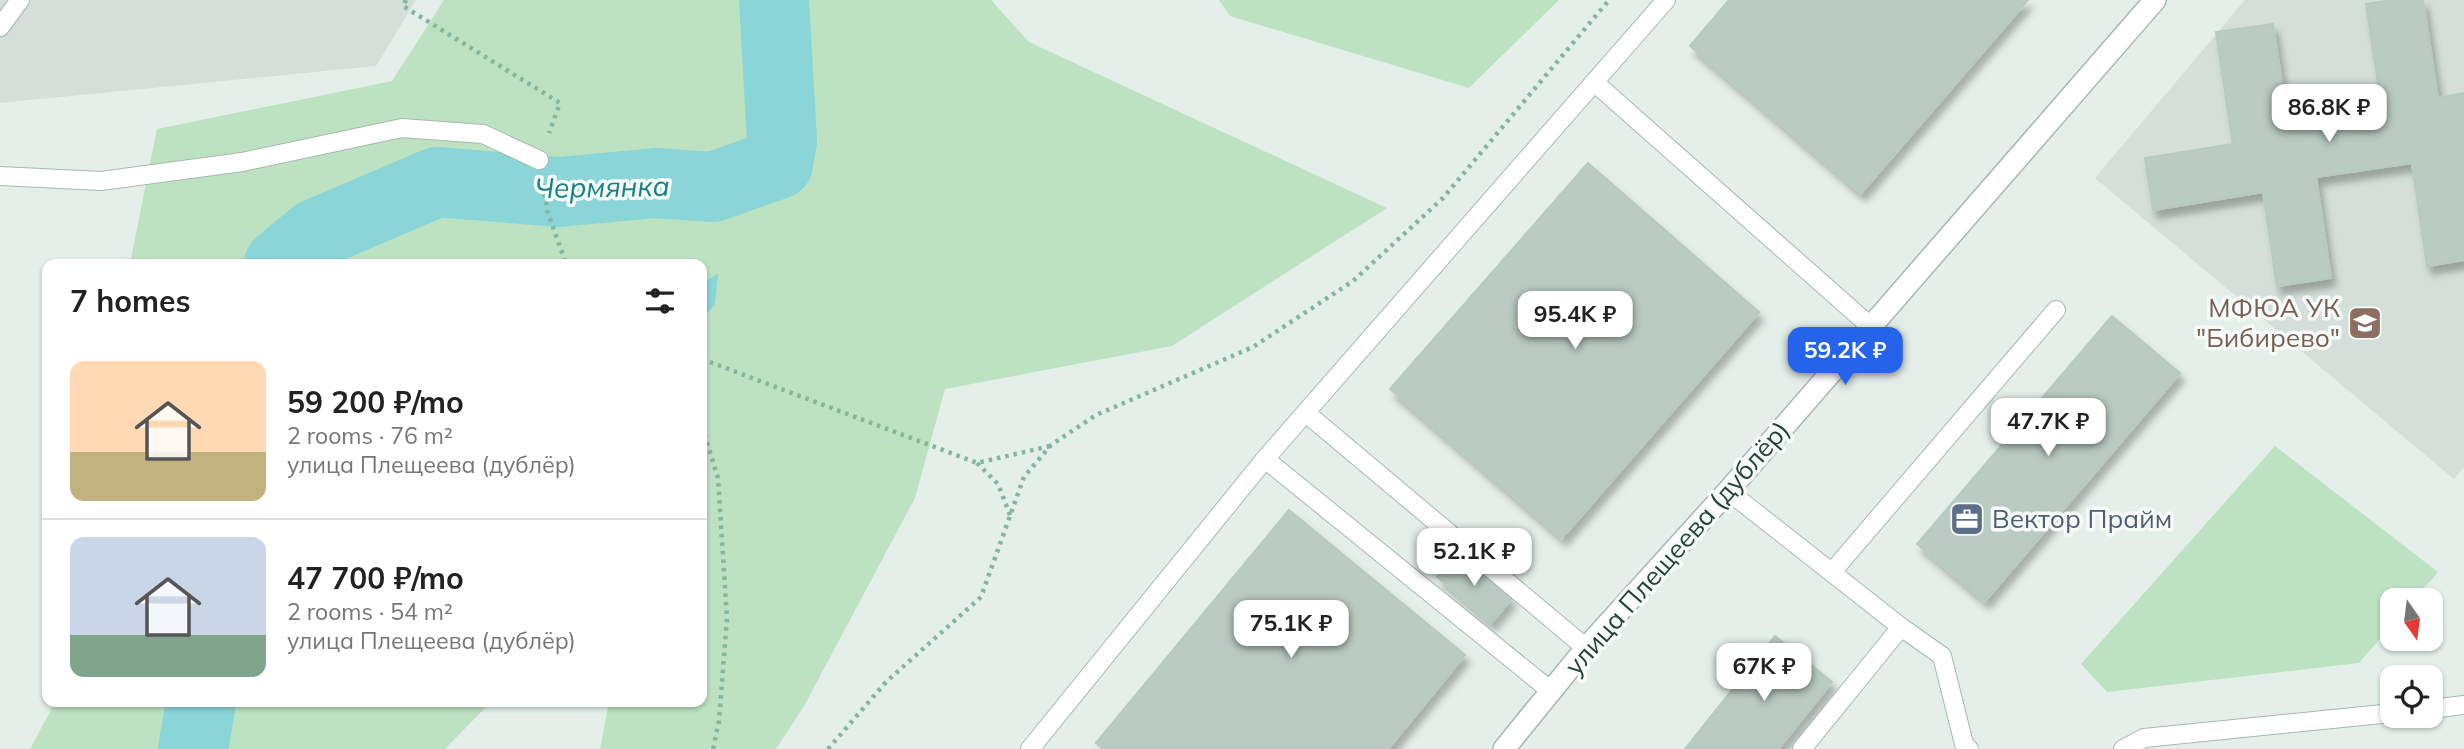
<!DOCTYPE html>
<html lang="en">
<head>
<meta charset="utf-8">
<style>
	body { margin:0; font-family:Mulish,sans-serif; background:#f6f6f6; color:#222; height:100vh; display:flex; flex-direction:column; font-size:26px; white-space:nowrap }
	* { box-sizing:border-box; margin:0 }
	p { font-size:23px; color:#767676 }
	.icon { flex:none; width:38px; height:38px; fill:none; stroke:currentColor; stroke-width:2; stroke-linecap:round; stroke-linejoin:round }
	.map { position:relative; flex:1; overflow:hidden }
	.sheet { position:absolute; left:42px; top:259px; width:665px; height:448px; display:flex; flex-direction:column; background:#fff; border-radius:14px; box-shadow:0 2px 5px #0004 }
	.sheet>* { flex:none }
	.needle { width:46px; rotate:166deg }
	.controls { position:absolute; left:2380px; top:588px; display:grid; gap:14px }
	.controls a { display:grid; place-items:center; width:63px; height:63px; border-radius:14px; background:#fff; box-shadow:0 2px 5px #0004; font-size:35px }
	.price { position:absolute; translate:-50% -60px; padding:0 16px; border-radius:14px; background:#fff; color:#222; font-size:23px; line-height:46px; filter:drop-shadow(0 2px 4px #0008) }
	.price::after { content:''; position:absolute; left:50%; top:42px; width:21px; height:16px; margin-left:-10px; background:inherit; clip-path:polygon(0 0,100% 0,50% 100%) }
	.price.on { background:#2563eb; color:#fff }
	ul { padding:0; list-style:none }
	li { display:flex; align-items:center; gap:21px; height:175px; padding:0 28px }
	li+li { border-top:2px solid #e0e0e0 }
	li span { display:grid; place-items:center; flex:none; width:196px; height:140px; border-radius:14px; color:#555 }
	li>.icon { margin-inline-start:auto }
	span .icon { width:84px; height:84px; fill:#fffc; stroke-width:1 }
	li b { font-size:30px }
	h2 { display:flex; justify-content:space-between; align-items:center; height:84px; padding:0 28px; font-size:30px }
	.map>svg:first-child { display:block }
</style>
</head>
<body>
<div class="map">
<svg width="2464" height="749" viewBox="0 0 2464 749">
	<defs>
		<filter id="shadow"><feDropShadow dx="4.5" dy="8" stdDeviation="3.5" flood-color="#0004"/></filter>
	</defs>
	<rect width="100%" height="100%" fill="#e5efea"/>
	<g fill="#d3dfd8">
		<polygon points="0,0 416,0 376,66 0,103"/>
		<polygon points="2245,0 2464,0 2464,467 2454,479 2095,178"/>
	</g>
	<g fill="#bde2c2">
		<polygon points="444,0 991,0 1029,42 1387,208 1172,346 945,389 915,498 803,708 776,749 600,749 609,702 702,702 702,264 130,264 157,129 392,81"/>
		<polygon points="1219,0 1559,0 1469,88 1230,16"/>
		<polygon points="2275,446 2438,572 2414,600 2392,600 2392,625 2359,663 2107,692 2081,664"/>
		<polygon points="55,702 491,702 445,749 30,749"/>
	</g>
	<polygon fill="#8ad5d8" points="718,273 715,304 702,319 702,284"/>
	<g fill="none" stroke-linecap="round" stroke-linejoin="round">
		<g stroke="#8ad5d8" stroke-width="70">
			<polyline points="279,264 315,234 437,182 559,192 656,183 713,187 778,164 782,141 774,0"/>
			<polyline points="193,749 201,702"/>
		</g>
	</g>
	<g fill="#bacbc2" stroke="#b7cac0" stroke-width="2" filter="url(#shadow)">
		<polygon points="1729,0 2028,0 1861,193 1690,46"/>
		<polygon points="2390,0 2423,0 2438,98 2464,93 2464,260 2427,266 2412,163 2316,177 2331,278 2277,286 2263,192 2153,210 2145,158 2233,144 2216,32 2273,24 2287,117 2381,102 2366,4"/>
		<polygon points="1588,163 1759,312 1562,538 1390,389"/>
		<polygon points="2112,316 2180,373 1985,601 1917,544"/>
		<polygon points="1289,510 1465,655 1388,749 1103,749 1096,743"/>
		<polygon points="1458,552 1512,598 1491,623 1437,577"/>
		<polygon points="1775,636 1832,682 1778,749 1685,749"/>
	</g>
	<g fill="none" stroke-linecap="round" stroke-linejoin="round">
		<g stroke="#a7b8b0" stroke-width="20">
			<g id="service">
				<polyline points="0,27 20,0"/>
				<polyline points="1594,82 1870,326"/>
				<polyline points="0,176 101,181 242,162 402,128 483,134 539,160"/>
				<polyline points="1306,413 1586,648"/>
				<polyline points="1265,459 1551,691"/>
				<polyline points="1728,491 1901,627 1802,749"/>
				<polyline points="1832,572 2056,310"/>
				<polyline points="1901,627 1942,656 1964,744 1969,749"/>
				<polyline points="2431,709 2464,705"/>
				<polyline points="1030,749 1265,459 1666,0"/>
				<polyline points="2123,749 2144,738 2392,713"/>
			</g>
		</g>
		<g stroke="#a7b8b0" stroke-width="24">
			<polyline id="minor" points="1504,749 1586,648 1728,491 2155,0"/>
		</g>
		<g stroke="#83b59f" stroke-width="4.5" stroke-dasharray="3.5 5" stroke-linecap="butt">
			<polyline points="406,0 403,6 560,103 549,133"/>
			<polyline points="543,185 548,213 566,264"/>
			<polyline points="702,359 977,463 1050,446"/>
			<polyline points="702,426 718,478 727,618 719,721 713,749"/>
			<polyline points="977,463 998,484 1010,515"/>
			<polyline points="828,749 886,682 981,597 1024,477 1051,445 1096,415 1253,347 1353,281 1443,198 1609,0"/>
		</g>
		<use href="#service" stroke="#fff" stroke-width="18"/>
		<use href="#minor" stroke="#fff" stroke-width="21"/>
	</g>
	<defs>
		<g id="university-square" transform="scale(1.75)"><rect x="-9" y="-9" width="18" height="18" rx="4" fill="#8d6e63" stroke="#f6fbf8"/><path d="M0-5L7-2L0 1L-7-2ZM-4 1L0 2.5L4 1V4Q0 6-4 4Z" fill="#fff"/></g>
		<g id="office-square" transform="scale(1.75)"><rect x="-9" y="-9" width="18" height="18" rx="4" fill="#5c6f8a" stroke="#f6fbf8"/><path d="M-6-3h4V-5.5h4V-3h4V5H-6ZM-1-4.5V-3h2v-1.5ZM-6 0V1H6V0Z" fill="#fff"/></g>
	</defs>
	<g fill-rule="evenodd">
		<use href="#university-square" x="2365" y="323"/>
		<use href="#office-square" x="1967" y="519"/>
	</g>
	<g text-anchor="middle" stroke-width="7" stroke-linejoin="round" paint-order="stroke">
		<g font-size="26" fill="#785e54" stroke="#f6fbf8" text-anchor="end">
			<text x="2340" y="317">МФЮА УК<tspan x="2340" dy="30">"Бибирево"</tspan></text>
		</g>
		<g font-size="26" fill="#4e5e75" stroke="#f6fbf8" text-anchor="start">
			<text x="1992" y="528">Вектор Прайм</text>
		</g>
		<g font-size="26" fill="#224336" stroke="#f6fbf8">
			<text transform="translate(1677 548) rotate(-49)" y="9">улица Плещеева (дублёр)</text>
		</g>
		<g font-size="28" font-style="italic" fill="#168085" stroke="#f6fbf8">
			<text transform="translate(602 187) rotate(-1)" y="10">Чермянка</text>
		</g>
	</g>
</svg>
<div class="controls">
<a><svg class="needle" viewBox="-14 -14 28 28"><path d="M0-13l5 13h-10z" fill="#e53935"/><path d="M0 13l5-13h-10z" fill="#767676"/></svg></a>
<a><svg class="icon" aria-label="locate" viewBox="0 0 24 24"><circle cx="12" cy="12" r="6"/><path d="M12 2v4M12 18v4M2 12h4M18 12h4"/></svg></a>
</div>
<b class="price" style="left:2329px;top:144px">86.8K ₽</b>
<b class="price" style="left:1575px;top:351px">95.4K ₽</b>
<b class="price on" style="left:1845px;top:387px">59.2K ₽</b>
<b class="price" style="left:2048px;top:458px">47.7K ₽</b>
<b class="price" style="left:1474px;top:588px">52.1K ₽</b>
<b class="price" style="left:1291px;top:660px">75.1K ₽</b>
<b class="price" style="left:1764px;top:703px">67K ₽</b>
<section class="sheet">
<h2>7 homes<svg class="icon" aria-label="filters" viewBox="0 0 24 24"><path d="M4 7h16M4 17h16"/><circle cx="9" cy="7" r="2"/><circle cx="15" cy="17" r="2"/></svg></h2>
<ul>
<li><span style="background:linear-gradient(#ffd9b3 65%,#c2b280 0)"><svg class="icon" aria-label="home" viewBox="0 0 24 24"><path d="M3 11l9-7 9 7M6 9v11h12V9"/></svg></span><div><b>59 200 ₽/mo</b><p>2 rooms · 76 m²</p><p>улица Плещеева (дублёр)</p></div></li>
<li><span style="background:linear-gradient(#c9d6e8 70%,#7fa58c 0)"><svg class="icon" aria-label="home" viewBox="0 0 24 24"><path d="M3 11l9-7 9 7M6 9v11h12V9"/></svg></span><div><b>47 700 ₽/mo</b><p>2 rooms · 54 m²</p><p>улица Плещеева (дублёр)</p></div></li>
</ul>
</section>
</div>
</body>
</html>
